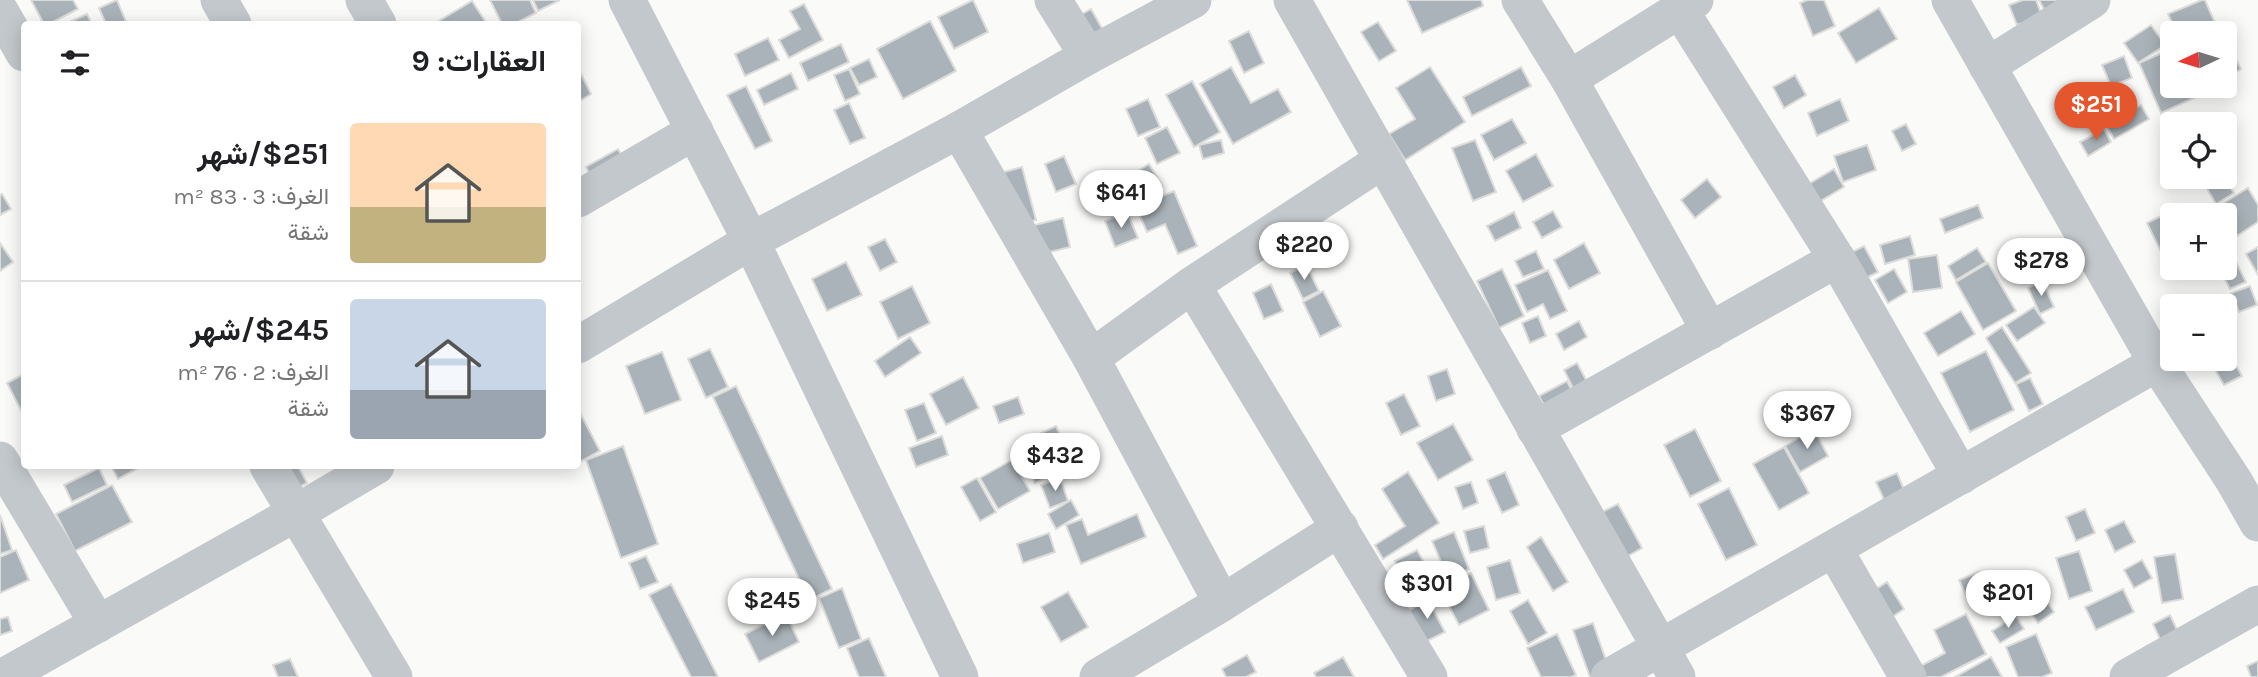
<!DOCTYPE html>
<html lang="ar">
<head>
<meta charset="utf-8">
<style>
	body { margin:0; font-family:Karla,Vazirmatn,sans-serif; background:#f6f6f6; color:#202124; direction:rtl; height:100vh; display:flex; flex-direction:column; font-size:26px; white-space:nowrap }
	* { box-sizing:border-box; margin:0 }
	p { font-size:23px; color:#757577 }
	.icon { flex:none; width:38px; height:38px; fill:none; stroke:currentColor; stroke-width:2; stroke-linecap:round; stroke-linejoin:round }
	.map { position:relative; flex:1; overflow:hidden; direction:ltr }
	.sheet { position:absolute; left:21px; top:21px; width:560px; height:448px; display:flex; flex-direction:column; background:#fff; border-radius:7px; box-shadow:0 4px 18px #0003; direction:rtl }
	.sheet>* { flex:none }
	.needle { width:46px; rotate:266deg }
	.buttons { position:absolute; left:2160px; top:21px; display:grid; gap:14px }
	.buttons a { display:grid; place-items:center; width:77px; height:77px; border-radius:7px; background:#fff; box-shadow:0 4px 18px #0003; font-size:35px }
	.price { position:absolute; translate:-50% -60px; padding:0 16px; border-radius:24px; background:#fff; color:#222; font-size:23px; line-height:46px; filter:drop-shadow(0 2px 4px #0008) }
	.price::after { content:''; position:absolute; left:50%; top:42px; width:21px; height:16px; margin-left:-10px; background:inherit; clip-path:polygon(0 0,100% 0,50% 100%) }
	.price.on { background:#e4572e; color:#fff }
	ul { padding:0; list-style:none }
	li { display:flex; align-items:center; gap:21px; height:175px; padding:0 35px }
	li+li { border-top:2px solid #e0e0e0 }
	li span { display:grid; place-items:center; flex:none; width:196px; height:140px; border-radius:7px; color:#555 }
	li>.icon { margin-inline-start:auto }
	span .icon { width:84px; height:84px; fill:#fffc; stroke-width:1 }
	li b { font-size:30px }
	h2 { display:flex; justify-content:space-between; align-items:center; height:84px; padding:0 35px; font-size:30px }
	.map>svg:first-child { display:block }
</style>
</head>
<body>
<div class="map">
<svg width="2258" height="677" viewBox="0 0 2258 677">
	<rect width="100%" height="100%" fill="#fafaf8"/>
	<g fill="#aab3b9" stroke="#dcdcda" stroke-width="2">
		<polygon points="31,0 73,0 78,9 49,24 44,24"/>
		<polygon points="117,0 127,24 106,24 99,8"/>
		<polygon points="490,0 530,0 536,13 514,24 502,24"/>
		<polygon points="533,0 560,0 538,11"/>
		<polygon points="973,0 988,32 954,49 938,17"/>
		<polygon points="1407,0 1481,0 1483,6 1422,33"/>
		<polygon points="1807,0 1824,0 1835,26 1813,36 1800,3"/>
		<polygon points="2023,0 2036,0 2042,16 2017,25 2009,5"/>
		<polygon points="2039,0 2065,0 2045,11"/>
		<polygon points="2202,0 2205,0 2215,23 2192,33 2177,33 2168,14"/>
		<polygon points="472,1 487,24 442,24 439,21"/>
		<polygon points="804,4 823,40 789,58 779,40 800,29 790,11"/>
		<polygon points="1879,8 1897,39 1856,63 1838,33"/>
		<polygon points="1091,9 1104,32 1084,44 1070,21"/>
		<polygon points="87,14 92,24 65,24"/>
		<polygon points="930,21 956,71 903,99 877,49"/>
		<polygon points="1378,22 1396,51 1379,61 1361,32"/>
		<polygon points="2151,25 2165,45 2138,63 2124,43"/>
		<polygon points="1249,31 1264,63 1244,73 1229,41"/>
		<polygon points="768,38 779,60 745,76 735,54"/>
		<polygon points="841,44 849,62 808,81 800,63"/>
		<polygon points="2169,50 2172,57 2172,86 2202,86 2205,93 2161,113 2139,63"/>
		<polygon points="2234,55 2241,69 2224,79 2224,61"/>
		<polygon points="2124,56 2132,78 2111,86 2102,65"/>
		<polygon points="869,59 877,77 859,85 850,68"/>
		<polygon points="1231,67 1251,103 1278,89 1291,112 1233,144 1200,84"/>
		<polygon points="1430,67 1465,122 1405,160 1389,134 1415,119 1396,88"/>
		<polygon points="1521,67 1531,86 1472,116 1463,97"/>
		<polygon points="578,68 591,94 578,102"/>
		<polygon points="849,69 860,94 845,101 834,75"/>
		<polygon points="791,73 798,89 764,105 757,90"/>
		<polygon points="1795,75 1806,95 1784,108 1773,87"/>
		<polygon points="1192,81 1220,132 1194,147 1166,95"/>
		<polygon points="746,86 772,141 755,149 727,95"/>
		<polygon points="1148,99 1160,127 1138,136 1126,109"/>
		<polygon points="1840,99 1849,121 1817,136 1808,113"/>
		<polygon points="849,103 865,138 850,144 834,110"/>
		<polygon points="2141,105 2149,119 2114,139 2106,125"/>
		<polygon points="1512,119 1526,143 1494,160 1481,135"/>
		<polygon points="1906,124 1916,144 1902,151 1892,131"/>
		<polygon points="1167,127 1180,153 1157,164 1145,138"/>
		<polygon points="2104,129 2111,142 2088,156 2080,142"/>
		<polygon points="1221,140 1224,153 1203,159 1199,145"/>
		<polygon points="1475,140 1496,192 1473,201 1452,148"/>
		<polygon points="1867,145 1876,170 1843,182 1834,156"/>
		<polygon points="618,149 635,179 602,197 586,167"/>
		<polygon points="1536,154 1553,186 1523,202 1506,171"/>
		<polygon points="1064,156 1076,184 1056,192 1045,164"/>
		<polygon points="1149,164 1162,186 1134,203 1122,181"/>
		<polygon points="1022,167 1036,220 1003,228 990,176"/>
		<polygon points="1834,169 1844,187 1812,206 1802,188"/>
		<polygon points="2224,176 2234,193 2216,204 2202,180 2207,177"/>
		<polygon points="1707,179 1721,197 1695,218 1681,200"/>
		<polygon points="2248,188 2258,205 2258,222 2235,237 2217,207"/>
		<polygon points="1174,191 1197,246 1178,254 1165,224 1147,232 1136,207"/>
		<polygon points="2,194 11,209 0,215 0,195"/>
		<polygon points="1978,205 1983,218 1945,233 1940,219"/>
		<polygon points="2179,207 2183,215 2172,215 2172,268 2174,268 2170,270 2147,223"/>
		<polygon points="1553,211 1562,227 1542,238 1533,222"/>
		<polygon points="1127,212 1138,238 1115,247 1105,221"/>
		<polygon points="1514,212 1521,228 1495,241 1487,226"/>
		<polygon points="1063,218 1070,247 1030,257 1023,228"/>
		<polygon points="1910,236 1915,255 1885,264 1880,245"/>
		<polygon points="885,239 897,262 880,271 868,247"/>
		<polygon points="0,243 13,262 0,271"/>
		<polygon points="1584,243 1600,273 1569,289 1554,260"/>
		<polygon points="1864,246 1878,272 1858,282 1844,256"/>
		<polygon points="2258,247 2258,275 2246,254"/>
		<polygon points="1977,248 1986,262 1956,280 1948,266"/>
		<polygon points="2229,248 2246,282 2230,289 2219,268 2224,268 2224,250"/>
		<polygon points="1536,251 1544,269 1523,277 1515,261"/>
		<polygon points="1937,255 1942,288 1913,292 1908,259"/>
		<polygon points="846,262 862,295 827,311 812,279"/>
		<polygon points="1988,263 2016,311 1983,330 1956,282"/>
		<polygon points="1306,265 1319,291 1303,299 1290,273"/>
		<polygon points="1502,269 1524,316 1499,328 1477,281"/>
		<polygon points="1894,269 1907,292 1888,303 1875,280"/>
		<polygon points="1548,270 1567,311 1550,319 1543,304 1527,312 1515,285"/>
		<polygon points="2042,281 2054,307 2040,314 2028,288"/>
		<polygon points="1271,284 1283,311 1264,319 1253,293"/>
		<polygon points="912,286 930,323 898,339 880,302"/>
		<polygon points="2250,286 2257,305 2239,312 2231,293"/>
		<polygon points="1323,291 1341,326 1320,337 1303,302"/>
		<polygon points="2230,299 2236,318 2224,322 2224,306 2212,306"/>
		<polygon points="2034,307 2045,323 2017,341 2006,325"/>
		<polygon points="1961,311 1975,334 1938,356 1924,333"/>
		<polygon points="1538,316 1546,336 1530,343 1522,323"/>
		<polygon points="1579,321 1587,337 1564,350 1556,334"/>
		<polygon points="2002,327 2031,373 2015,383 1986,338"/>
		<polygon points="910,337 921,353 885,377 875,361"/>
		<polygon points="710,349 728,387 706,398 688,359"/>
		<polygon points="1986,351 2014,410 1970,432 1941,373"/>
		<polygon points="662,352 681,400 645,414 626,366"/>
		<polygon points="2232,358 2242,376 2224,385 2214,368"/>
		<polygon points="1577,363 1592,391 1578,398 1564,370"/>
		<polygon points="1447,369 1455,394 1436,401 1428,376"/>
		<polygon points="24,374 24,416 7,383"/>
		<polygon points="963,377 979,408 946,425 930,394"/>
		<polygon points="2030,378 2043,404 2029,411 2016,384"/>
		<polygon points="1567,381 1577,401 1550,416 1539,396"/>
		<polygon points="736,386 832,589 809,600 713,397"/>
		<polygon points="1404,394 1420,426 1401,435 1386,403"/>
		<polygon points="1018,397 1024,414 999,423 993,406"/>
		<polygon points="924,403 936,433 917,441 905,410"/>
		<polygon points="580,413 600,451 578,463 578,415"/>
		<polygon points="1453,424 1473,460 1438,480 1417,443"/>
		<polygon points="1056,426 1073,466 1035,483 1018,444"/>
		<polygon points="1695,429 1721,481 1690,497 1664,445"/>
		<polygon points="1814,429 1828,456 1800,472 1785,446"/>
		<polygon points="942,436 948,455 916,467 909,448"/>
		<polygon points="623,446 658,544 621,558 586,460"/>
		<polygon points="1784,447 1809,493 1779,510 1753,464"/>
		<polygon points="1012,460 1030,491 998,509 980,478"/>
		<polygon points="111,466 142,466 118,479"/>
		<polygon points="289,466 298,466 307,483 287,493"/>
		<polygon points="99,468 107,485 72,502 64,485"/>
		<polygon points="1408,472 1439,523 1383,559 1375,545 1405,526 1382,489"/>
		<polygon points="1505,472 1519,505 1502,513 1487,480"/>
		<polygon points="1897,473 1905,492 1885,502 1876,482"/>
		<polygon points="977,478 996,512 980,521 961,487"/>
		<polygon points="1060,478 1068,501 1050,508 1041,485"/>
		<polygon points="1471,482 1478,503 1463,509 1455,487"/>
		<polygon points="112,485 132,522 75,551 56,514"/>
		<polygon points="1729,488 1757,545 1726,560 1698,504"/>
		<polygon points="1071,500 1079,515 1056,529 1048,514"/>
		<polygon points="1618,504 1642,548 1626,557 1602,512"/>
		<polygon points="2085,509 2095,533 2076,541 2066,517"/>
		<polygon points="1137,514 1146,537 1081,564 1066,525 1082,519 1088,535"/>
		<polygon points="0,515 12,550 0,554"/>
		<polygon points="2124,521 2135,542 2115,552 2105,530"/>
		<polygon points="1484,526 1489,548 1470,553 1464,531"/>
		<polygon points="1454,532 1469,569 1448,578 1432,541"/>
		<polygon points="1049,533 1055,552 1023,563 1017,544"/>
		<polygon points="1541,537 1568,582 1553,591 1527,547"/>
		<polygon points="16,550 29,580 0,593 0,557"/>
		<polygon points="1417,550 1426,566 1404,578 1395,561"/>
		<polygon points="2079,551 2092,591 2069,599 2056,558"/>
		<polygon points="2175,554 2183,599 2162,603 2154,557"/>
		<polygon points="646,556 658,582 640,589 629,563"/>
		<polygon points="1510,560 1520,593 1496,600 1487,567"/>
		<polygon points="2142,560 2152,578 2134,588 2124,570"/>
		<polygon points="1979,572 1989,593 1969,602 1959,580"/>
		<polygon points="1471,573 1489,610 1459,625 1440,589"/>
		<polygon points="1887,582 1904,609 1884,622 1867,595"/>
		<polygon points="671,584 718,677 691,677 649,595"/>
		<polygon points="2037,587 2054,612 2038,623 2021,598"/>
		<polygon points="842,588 861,639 839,648 819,598"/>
		<polygon points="2123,589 2134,612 2096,630 2085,607"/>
		<polygon points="1068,592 1088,627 1061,642 1041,607"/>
		<polygon points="1428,600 1445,632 1425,642 1409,610"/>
		<polygon points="1528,600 1547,633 1528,644 1510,611"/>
		<polygon points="786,614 799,642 759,662 745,634"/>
		<polygon points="1966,614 1986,654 1941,677 1919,677 1915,669 1945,653 1934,630"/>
		<polygon points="2170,615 2185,647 2168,656 2153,624"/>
		<polygon points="2016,616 2024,629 2000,643 1992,631"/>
		<polygon points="8,617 12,631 0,635 0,619"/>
		<polygon points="1593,623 1610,672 1597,677 1590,677 1573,630"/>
		<polygon points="1557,634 1576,675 1571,677 1541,677 1527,648"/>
		<polygon points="2036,634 2052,673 2042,677 2018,677 2006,647"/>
		<polygon points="869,638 886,677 859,677 847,648"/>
		<polygon points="1247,655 1256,672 1246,677 1226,677 1222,669"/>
		<polygon points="1343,657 1354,677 1316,677 1314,673"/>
		<polygon points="1991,657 2002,677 1955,677"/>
		<polygon points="290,659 298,677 278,677 273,665"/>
		<polygon points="2258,661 2258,677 2251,677 2247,666"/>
	</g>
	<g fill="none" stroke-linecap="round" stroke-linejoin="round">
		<g stroke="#c3c8cc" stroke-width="37">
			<polyline points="219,0 233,24"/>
			<polyline points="364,0 378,24"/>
			<polyline points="627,0 751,241 960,677"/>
			<polyline points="1053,0 1088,56"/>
			<polyline points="1292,0 1677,677"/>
			<polyline points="1520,0 1569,79 1710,331"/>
			<polyline points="1950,0 2157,363 2234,481 2258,523"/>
			<polyline points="1680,10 1837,259 1961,476"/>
			<polyline points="0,11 24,53"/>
			<polyline points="1987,66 2092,0"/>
			<polyline points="1569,79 1695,0"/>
			<polyline points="959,130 1091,358 1222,603"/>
			<polyline points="578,199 695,131"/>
			<polyline points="1192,285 1429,677"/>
			<polyline points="578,345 751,241 959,130 1088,56 1193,0"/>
			<polyline points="1091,358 1192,285 1383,160"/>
			<polyline points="1535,429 1837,259"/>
			<polyline points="0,460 98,624"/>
			<polyline points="268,466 394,677"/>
			<polyline points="1834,549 1908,677"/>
			<polyline points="3,677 296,513 376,466"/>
			<polyline points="1098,677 1222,603 1340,528"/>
			<polyline points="1609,677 2157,363"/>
			<polyline points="2128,677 2258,604"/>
		</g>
	</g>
</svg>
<div class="buttons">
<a><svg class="needle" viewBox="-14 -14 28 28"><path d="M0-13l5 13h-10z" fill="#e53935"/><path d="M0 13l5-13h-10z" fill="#757577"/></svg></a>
<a><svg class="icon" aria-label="locate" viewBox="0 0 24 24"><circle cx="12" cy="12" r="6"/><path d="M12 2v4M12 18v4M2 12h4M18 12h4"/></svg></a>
<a>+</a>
<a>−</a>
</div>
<b class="price on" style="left:2096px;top:142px">$251</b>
<b class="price" style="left:1121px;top:230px">$641</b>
<b class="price" style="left:1304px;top:282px">$220</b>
<b class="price" style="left:2041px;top:298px">$278</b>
<b class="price" style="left:1807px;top:451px">$367</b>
<b class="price" style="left:1055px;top:493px">$432</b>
<b class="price" style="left:1427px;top:621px">$301</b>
<b class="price" style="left:2008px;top:630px">$201</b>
<b class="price" style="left:772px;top:638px">$245</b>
<section class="sheet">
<h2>العقارات: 9<svg class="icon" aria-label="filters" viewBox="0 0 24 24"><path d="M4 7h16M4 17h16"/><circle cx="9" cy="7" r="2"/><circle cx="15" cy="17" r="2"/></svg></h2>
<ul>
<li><span style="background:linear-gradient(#ffd9b3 60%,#c2b280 0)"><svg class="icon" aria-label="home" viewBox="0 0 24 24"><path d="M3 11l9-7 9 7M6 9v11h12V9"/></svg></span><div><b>$251/شهر</b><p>الغرف: 3 · 83 m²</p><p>شقة</p></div></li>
<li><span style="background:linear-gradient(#c9d6e8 65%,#9aa5b1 0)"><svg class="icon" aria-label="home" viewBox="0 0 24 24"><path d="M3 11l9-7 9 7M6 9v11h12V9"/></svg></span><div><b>$245/شهر</b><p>الغرف: 2 · 76 m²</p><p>شقة</p></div></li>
</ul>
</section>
</div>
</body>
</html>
